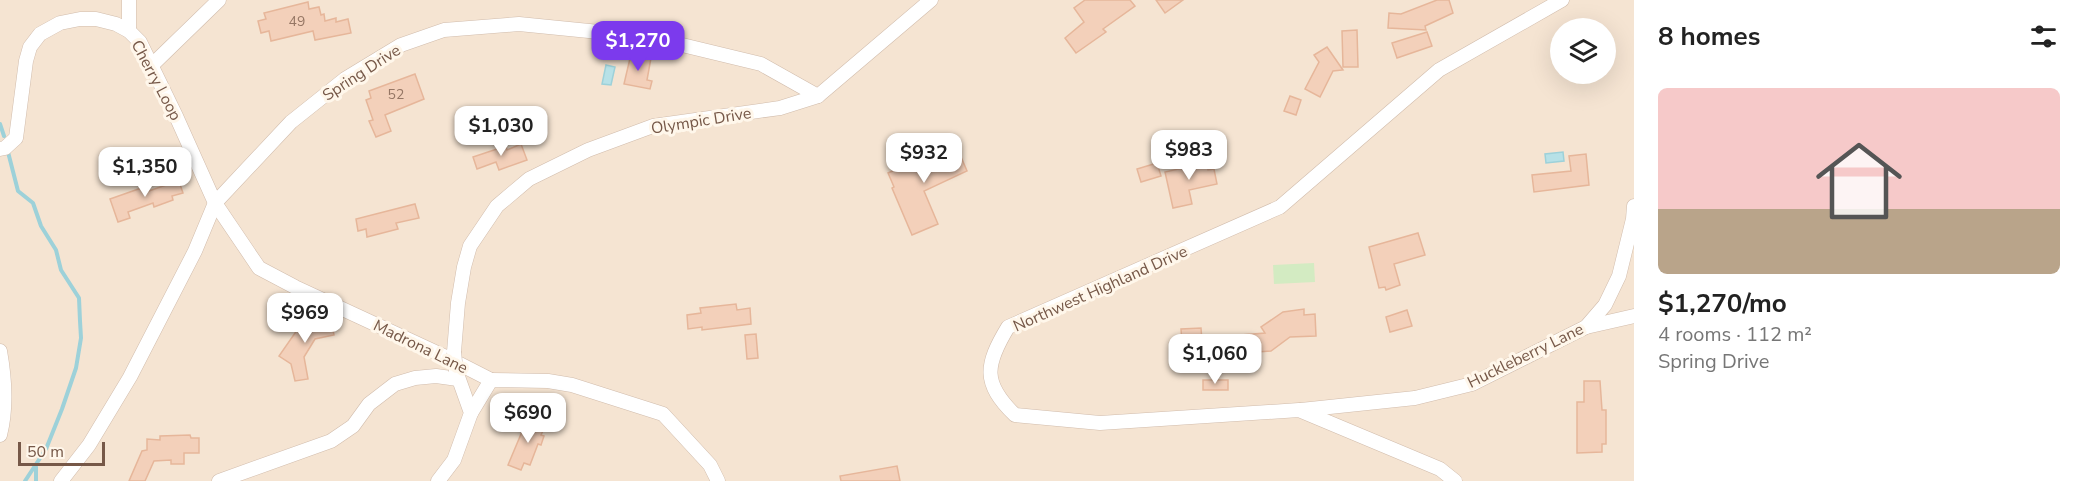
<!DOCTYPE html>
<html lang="en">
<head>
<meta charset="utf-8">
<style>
	body { margin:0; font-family:"Nunito Sans",sans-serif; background:#f6f6f6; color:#222; height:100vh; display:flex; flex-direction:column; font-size:22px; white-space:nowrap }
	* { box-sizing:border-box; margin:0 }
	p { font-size:20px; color:#767676 }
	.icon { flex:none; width:33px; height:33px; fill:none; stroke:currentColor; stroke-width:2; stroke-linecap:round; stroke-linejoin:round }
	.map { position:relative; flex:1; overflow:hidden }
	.sheet { display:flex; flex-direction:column; background:#fff; width:450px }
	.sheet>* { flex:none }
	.tools { position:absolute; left:1550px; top:18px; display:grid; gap:12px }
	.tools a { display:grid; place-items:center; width:66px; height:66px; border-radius:50%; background:#fff; box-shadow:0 6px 24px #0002; font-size:30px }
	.scale { position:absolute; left:18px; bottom:15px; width:87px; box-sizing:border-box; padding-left:6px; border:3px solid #765848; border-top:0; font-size:16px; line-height:21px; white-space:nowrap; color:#765848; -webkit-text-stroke:4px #fff7eb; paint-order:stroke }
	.price { position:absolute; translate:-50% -51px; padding:0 14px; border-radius:12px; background:#fff; color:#222; font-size:20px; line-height:39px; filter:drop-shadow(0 2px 3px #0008) }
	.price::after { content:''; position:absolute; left:50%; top:36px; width:18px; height:14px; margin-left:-9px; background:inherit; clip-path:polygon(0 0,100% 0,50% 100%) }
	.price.selected { background:#7c3aed; color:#fff }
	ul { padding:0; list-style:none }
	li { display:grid; align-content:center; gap:12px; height:318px; padding:0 24px }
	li+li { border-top:2px solid #e0e0e0 }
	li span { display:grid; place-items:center; height:186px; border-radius:9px; color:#555 }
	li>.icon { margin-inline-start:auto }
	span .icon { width:108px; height:108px; fill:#fffc; stroke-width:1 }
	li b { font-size:26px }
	h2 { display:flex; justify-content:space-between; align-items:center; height:72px; padding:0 24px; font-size:26px }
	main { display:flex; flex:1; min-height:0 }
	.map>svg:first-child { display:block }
</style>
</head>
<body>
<main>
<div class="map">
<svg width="1634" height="481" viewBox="0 0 1634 481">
	<rect width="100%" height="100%" fill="#fdf3e4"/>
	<path fill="#f5e4d2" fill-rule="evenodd" d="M0,0H1634V481H0ZM1560,28H1605V74H1560Z"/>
	<polygon fill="#d3ebc2" points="1314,263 1315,282 1274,284 1273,265"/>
	<g fill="#b7e1e7" stroke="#9dd1d9" stroke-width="1.5">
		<polygon points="606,65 615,67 611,85 602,84"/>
		<polygon points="1563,152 1564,161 1546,163 1545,154"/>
	</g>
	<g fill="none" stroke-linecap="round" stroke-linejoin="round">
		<g stroke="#9dd1d9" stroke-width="4">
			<polyline points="0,124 4,136"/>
			<polyline points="8,152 18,191 33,203 41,226 56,250 61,270 79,298 80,321 81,338 76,368 62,409 46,449 25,481"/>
			<polyline points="36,467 36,481"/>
		</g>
	</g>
	<g fill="#f3d0ba" stroke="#e6b69a" stroke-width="1.5">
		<polygon points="1085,0 1130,0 1135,6 1103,29 1106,32 1076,53 1065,38 1084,22 1074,8"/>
		<polygon points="1156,0 1183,0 1165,13"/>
		<polygon points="1437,0 1449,0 1453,13 1425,26 1426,30 1388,28 1389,13 1401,14"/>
		<polygon points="308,2 309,9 319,7 321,15 324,14 325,21 336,18 336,22 348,19 351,33 315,40 313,31 271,41 269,31 261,33 258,21 266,19 264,13"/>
		<polygon points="1357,30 1358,67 1343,67 1342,31"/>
		<polygon points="1427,32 1432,46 1397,58 1392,43"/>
		<polygon points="1327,47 1343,70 1333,71 1320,97 1305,89 1319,62 1314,55"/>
		<polygon points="631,54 651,58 647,80 652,81 650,89 624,84"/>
		<polygon points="415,74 424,99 385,115 391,131 376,137 369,121 373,120 366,100 371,98 369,91"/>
		<polygon points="1290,96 1301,100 1296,115 1284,111"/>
		<polygon points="955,143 967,171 924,191 938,224 912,235 892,188 894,187 888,173 902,167 901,165"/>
		<polygon points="521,144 527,160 499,170 496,162 477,169 473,157 506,146 507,150"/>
		<polygon points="1586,154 1589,185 1534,192 1532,175 1571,171 1569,156"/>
		<polygon points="1205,157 1208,170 1214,169 1217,184 1189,190 1192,204 1173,208 1165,172 1192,166 1191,160"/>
		<polygon points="1157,163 1161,176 1141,182 1137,169"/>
		<polygon points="177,176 183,193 172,196 173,200 154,207 153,203 128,212 130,218 118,222 110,199 147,186 149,191 166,185 164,180"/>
		<polygon points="415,204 419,218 396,223 398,229 367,237 366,229 358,231 356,219"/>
		<polygon points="1418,233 1425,255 1394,264 1400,285 1386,290 1385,287 1379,288 1369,247"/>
		<polygon points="736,304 737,310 750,308 751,324 702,330 702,327 688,329 687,315 701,313 700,308"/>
		<polygon points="1304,309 1304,315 1315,314 1316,336 1290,337 1271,351 1242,353 1241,335 1265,333 1261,327 1283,312"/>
		<polygon points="1407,310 1412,326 1390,332 1386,317"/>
		<polygon points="309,315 315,319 321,318 322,323 331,321 334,335 315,339 304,357 308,379 295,381 291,364 279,356 302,323 300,316"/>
		<polygon points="1201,328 1203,355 1199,356 1199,368 1187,369 1186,356 1183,356 1181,329"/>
		<polygon points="756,334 758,358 747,359 745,335"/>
		<rect x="1203" y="380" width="25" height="10"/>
		<polygon points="1584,381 1600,381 1602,410 1606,410 1606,444 1602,444 1602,452 1577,453 1577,402 1584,402"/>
		<polygon points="536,415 548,420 541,435 544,436 541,445 538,444 530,465 524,463 521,470 508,465 524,427 530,429"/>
		<polygon points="190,435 191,438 199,438 199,453 184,453 184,464 171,464 171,460 154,461 145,481 129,481 142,451 147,450 147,439 160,440 160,436"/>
		<polygon points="897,466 900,481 841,481 840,476"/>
	</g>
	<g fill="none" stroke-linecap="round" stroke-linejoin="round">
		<g stroke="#d1bcac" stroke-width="15">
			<g id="minor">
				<polyline points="129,31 129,0"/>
				<polyline points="151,66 219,0"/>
				<polyline points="0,149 5,148 16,138 26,61 30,47 40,34 60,23 80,19 96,19 116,24 129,31 140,42 176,116 215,203 259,268 295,287 446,357 491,380"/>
				<polyline points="1586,327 1634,316"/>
				<path d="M0,351C5,379 7,408 0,435"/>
				<polyline points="454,352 458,303 464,267 470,246 497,206 529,179 588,150 653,126 780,108 818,96 931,0"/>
				<polyline points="1301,410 1415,398 1472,384 1586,327 1605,305 1619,276 1633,219 1634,206"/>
				<polyline points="471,413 491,380 548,381 572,385 663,414 710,465 718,481"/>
				<polyline points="61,481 89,445 130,377 195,251 215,203 291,122 345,79 401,45 444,30 519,24 649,37 761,64 818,96"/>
				<polyline points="219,481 331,441 353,426 369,404 395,384 415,378 436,376 458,379"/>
				<polyline points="438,481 454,460 471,413 456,371"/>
				<path d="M1455,481L1440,469L1299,410L1100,423L1015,415C982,383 985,365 1008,327L1280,207L1439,70L1562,0"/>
			</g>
		</g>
		<use href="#minor" stroke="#fff" stroke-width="14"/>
		<g stroke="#d1bcac" stroke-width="15" stroke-linecap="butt">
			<polyline id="minor-bridge" points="454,352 456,371"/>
		</g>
		<use href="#minor-bridge" stroke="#fff" stroke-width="14"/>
	</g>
	<g text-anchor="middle" stroke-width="6" stroke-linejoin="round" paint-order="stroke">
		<g font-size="14" fill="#957664">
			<text x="297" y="26">49</text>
			<text x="396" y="99">52</text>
		</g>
		<g font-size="16" fill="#765848" stroke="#fff7eb">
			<text transform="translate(361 72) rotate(-33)" y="6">Spring Drive</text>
			<text transform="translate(157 80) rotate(62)" y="6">Cherry Loop</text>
			<text transform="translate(701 120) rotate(-9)" y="6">Olympic Drive</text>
			<text transform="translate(1100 288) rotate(-24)" y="6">Northwest Highland Drive</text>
			<text transform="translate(421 346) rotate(26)" y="6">Madrona Lane</text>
			<text transform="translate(1525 355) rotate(-26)" y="6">Huckleberry Lane</text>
		</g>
	</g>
</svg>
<div class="tools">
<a><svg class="icon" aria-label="layers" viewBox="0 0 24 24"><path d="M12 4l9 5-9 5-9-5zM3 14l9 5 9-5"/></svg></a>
</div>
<div class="scale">50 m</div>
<b class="price selected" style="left:638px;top:72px">$1,270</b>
<b class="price" style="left:501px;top:157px">$1,030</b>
<b class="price" style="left:1189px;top:181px">$983</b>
<b class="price" style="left:924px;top:184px">$932</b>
<b class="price" style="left:145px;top:198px">$1,350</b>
<b class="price" style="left:305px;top:344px">$969</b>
<b class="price" style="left:1215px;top:385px">$1,060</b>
<b class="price" style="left:528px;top:444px">$690</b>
</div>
<section class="sheet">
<h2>8 homes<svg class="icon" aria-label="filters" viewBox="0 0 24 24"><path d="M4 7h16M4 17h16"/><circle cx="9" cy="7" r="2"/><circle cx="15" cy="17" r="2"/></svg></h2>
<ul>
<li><span style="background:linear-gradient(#f6c9c9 65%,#b9a48a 0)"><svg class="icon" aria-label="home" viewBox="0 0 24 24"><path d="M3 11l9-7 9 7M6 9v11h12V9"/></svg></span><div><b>$1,270/mo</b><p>4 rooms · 112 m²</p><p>Spring Drive</p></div></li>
</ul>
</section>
</main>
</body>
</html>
